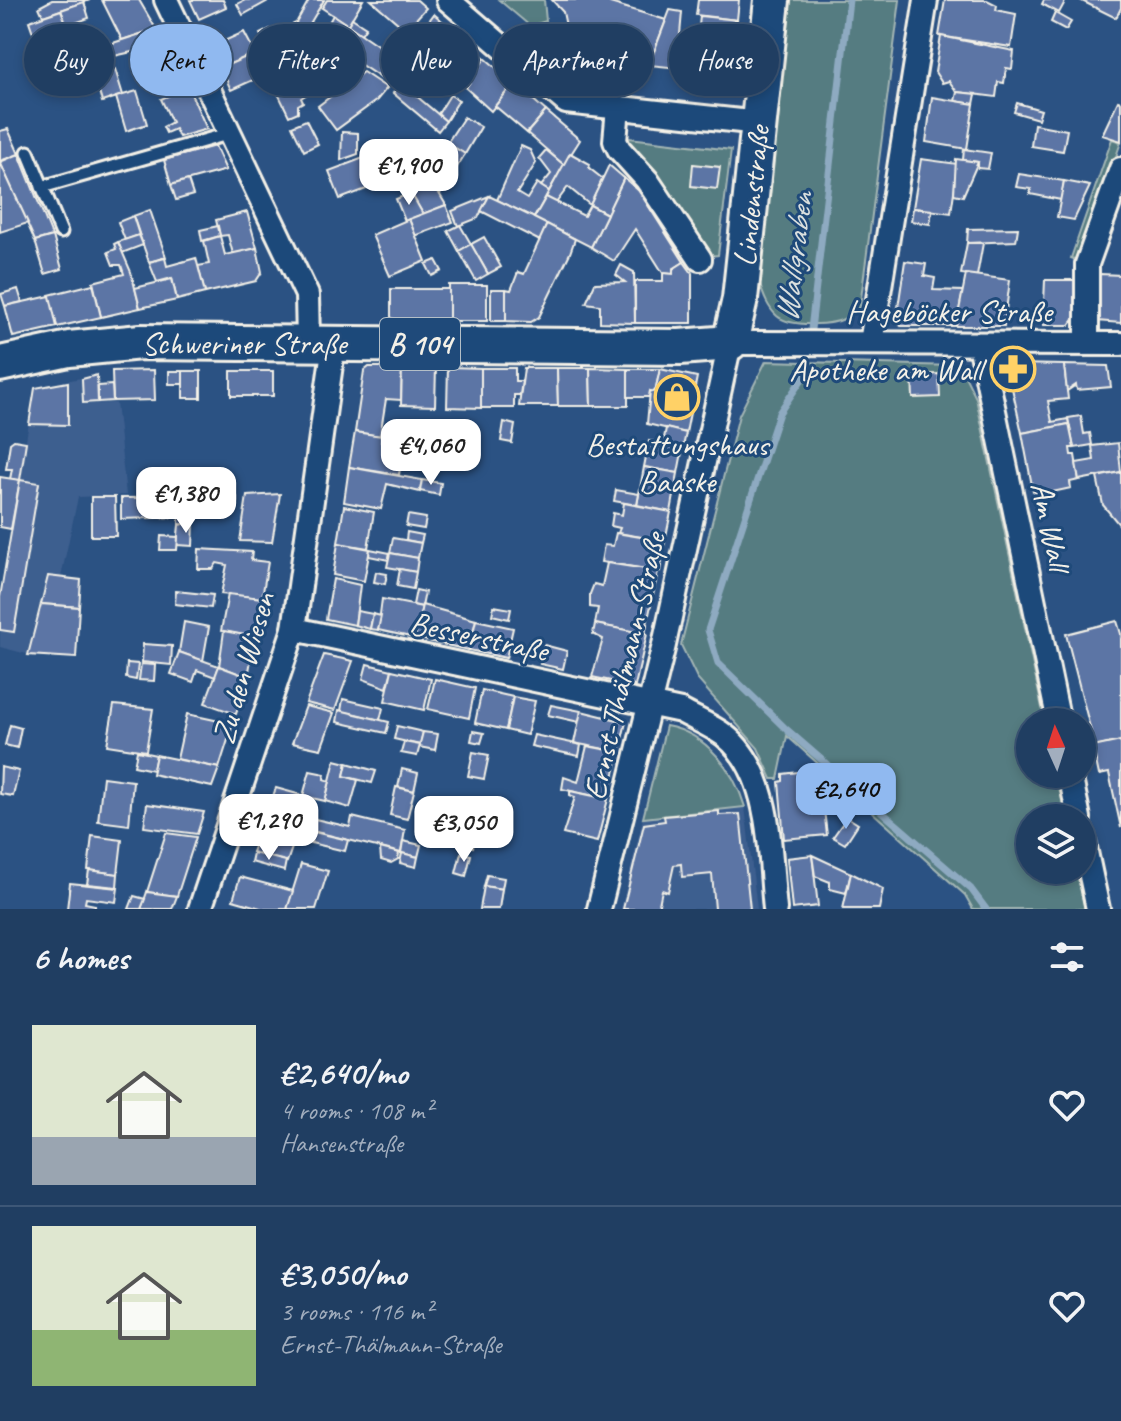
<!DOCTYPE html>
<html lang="en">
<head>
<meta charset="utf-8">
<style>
	body { margin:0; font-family:Caveat,sans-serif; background:#284568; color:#f1f3f6; height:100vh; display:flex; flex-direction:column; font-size:30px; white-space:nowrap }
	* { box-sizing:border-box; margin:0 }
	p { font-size:26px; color:#a2aebe }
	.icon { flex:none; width:44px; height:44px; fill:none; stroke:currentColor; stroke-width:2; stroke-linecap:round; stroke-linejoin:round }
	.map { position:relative; height:909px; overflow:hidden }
	.side { display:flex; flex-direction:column; background:#203e62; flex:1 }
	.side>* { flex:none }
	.guide { position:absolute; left:24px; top:24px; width:1074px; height:72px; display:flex; gap:16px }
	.needle { width:52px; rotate:357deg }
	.controls { position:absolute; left:1016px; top:708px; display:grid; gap:16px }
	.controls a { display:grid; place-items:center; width:80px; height:80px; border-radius:50%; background:#203e62; box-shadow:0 4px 12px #0003,0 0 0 2px #3d5777; font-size:40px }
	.price { position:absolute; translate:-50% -68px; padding:0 18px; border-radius:16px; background:#fff; color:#222; font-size:26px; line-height:52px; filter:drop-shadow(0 2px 4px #0008) }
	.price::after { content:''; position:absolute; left:50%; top:48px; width:24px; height:18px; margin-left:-12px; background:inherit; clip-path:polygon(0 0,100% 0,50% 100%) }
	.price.selected { background:#90b9f0; color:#111 }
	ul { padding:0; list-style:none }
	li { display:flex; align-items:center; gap:24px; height:200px; padding:0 32px }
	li+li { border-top:2px solid #3d5777 }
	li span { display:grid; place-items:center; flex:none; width:224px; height:160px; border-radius:0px; color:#555 }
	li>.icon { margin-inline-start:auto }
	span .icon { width:96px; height:96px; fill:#fffc; stroke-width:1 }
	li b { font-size:34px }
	h2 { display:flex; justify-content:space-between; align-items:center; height:96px; padding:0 32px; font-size:34px }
	.tag { padding:0 28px; border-radius:36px; background:#203e62; box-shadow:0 4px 12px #0003,0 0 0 2px #3d5777; font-size:28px; line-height:72px }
	.tag.selected { background:#90b9f0; color:#111 }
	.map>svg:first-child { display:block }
</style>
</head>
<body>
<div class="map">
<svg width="1121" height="909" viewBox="0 0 1121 909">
	<rect width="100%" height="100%" fill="#2b5283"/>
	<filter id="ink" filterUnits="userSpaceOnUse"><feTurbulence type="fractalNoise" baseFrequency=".0125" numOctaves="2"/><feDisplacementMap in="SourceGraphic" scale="16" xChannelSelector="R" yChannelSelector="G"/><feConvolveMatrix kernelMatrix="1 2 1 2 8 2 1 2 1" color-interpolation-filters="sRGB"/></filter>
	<g filter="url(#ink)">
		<g fill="#3e5f8f">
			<polygon points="81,378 82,404 116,403 126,495 78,497 61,577 47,575 27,654 0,647 0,595 35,387"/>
			<polygon points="745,807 757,909 621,909 643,818"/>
		</g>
		<g fill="#557b81" stroke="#a4b6b4" stroke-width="2">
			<polygon points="499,0 544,0 546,21 530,26"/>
			<path d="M786,0H900L860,306C856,310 852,316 846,318C831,326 790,327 777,316C767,307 763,294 759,282Z"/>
			<polygon points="629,138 731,150 718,255 709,256 630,151"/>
			<polygon points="1112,139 1121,142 1080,261 1071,258"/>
			<polygon points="766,361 955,366 964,374 976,398 1045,722 1030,722 1030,774 1056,774 1066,818 1030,818 1030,870 1077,870 1085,909 973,909 965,895 787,736 778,779 772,779 758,748 698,680 681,645 739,415"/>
			<path d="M666,726C706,733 734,770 745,807L643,818Z"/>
		</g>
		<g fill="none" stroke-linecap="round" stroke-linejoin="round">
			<polyline stroke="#8eaac1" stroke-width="7" points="849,0 806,373 779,413 708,630 718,663 786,729 971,889 986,909"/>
		</g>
		<g fill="#5c74a5" stroke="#f4f1e8" stroke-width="2">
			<polygon points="52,0 90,0 43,16 39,7"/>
			<polygon points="102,0 139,0 156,29 122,40"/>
			<polygon points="190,0 223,0 226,7 199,19"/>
			<polygon points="245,0 267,0 268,1 243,15 237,4"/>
			<polygon points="309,0 324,0 305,32 290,40 284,29 296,23"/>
			<polygon points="327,0 363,0 348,25 322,8"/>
			<polygon points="371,0 417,0 426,8 406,30"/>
			<polygon points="552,0 610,0 610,3 666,20 649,65 569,40 563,12"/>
			<polygon points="698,0 739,0 737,20 696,15"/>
			<polygon points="945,0 987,0 997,5 996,10 1016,14 1011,47 939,36"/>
			<polygon points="1044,0 1066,0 1059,13 1042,4"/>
			<polygon points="1080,0 1121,0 1121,8 1116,18"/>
			<polygon points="84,2 89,18 67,26 61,10"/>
			<polygon points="61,10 67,26 52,30 55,38 37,44 29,21"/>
			<polygon points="670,10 682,12 679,46 687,47 688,35 698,36 700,16 737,20 733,69 728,73 649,65"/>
			<polygon points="1055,13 1071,22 1066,30 1051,22"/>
			<polygon points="434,14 485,58 466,88 413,42"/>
			<polygon points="333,15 348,25 329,50 318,42"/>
			<polygon points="352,18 366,27 361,34 348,25"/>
			<polygon points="348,25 401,61 387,82 334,47"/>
			<polygon points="159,28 180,72 155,81 141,50 114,56 110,44"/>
			<polygon points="270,29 276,40 287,34 290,40 278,45 283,57 273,61 270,53 257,59 252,47 264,42 260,34"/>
			<polygon points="94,30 99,46 76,54 71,38"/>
			<polygon points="244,32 255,53 221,68 211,47"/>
			<polygon points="941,36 1014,51 1012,69 1006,68 1004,83 998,82 996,97 957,92 949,81 942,83 935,72"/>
			<polygon points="318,42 329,50 304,66 297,54"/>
			<polygon points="334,47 352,65 301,98 303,102 298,105 298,112 289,116 274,85"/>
			<polygon points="255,53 264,75 231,90 221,68"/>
			<polygon points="485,58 514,83 491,111 466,88"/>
			<polygon points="115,69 123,95 102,102 94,75"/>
			<polygon points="363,72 387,88 377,100 336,130 318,106"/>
			<polygon points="401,83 446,121 438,131 393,93"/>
			<polygon points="514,83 546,111 527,133 495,106"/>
			<polygon points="188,87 207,129 179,137 175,129 166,133 163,127 172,122 161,99"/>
			<polygon points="137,91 147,124 126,131 116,97"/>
			<polygon points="957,92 976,94 974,104 955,101"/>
			<polygon points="450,95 459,100 446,121 438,114"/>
			<polygon points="932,97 974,104 967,149 926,142"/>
			<polygon points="1118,101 1121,102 1121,141 1102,135"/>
			<polygon points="1017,103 1041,110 1038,119 1014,112"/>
			<polygon points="546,111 580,140 564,165 527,133"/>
			<polygon points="464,117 481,127 465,154 447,143"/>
			<polygon points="306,120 318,144 304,151 292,126"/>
			<polygon points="1034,124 1067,130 1063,151 1031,146"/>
			<polygon points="8,129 19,154 0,161 0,131"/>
			<polygon points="342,132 358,133 358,154 341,160"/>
			<polygon points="403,143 411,157 394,165 386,150"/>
			<polygon points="447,143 465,154 440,194 428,174"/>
			<polygon points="215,146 226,170 171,185 164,160"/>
			<polygon points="521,146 530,150 536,163 517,193 527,199 537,183 549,191 534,218 497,200"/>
			<polygon points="964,149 991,153 988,169 978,168 978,162 963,160"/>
			<polygon points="546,150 564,165 549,191 541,186 551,174 539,158"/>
			<polygon points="570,153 590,164 589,168 603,179 590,205 568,187 556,203 546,197"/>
			<polygon points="19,154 52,236 35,241 0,162"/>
			<polygon points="374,154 385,182 340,199 329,171"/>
			<polygon points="416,155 446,205 423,214 394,165"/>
			<polygon points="921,159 958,164 951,213 913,208"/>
			<polygon points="956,159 978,162 963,196 954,194"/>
			<polygon points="0,162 28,223 0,232"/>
			<polygon points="693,164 720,167 717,189 691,186"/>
			<polygon points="609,165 624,178 607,214 590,205"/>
			<polygon points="1019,174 1064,181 1061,200 1030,194 1031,189 1016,187"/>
			<polygon points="624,178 639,191 684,262 673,269 673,274 663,273 635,229 614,261 591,247"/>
			<polygon points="188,180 193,195 176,200 171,185"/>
			<polygon points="1064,181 1090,186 1074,220 1057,217"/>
			<polygon points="411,193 423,214 405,221 396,199"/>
			<polygon points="489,196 478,218 458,226 452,211"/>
			<polygon points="489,196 547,224 540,241 481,211"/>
			<polygon points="546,197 584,216 590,205 607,214 591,247 534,218"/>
			<polygon points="446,205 453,222 415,236 409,219"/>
			<polygon points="913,208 932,210 930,224 911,221"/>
			<polygon points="150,210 166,257 149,262 133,216"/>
			<polygon points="247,212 257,248 233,254 228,235 220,236 216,220"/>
			<polygon points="133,216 139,235 125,240 118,222"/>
			<polygon points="409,219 426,261 390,276 372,235"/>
			<polygon points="547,224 575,239 570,253 539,317 531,322 506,321 506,289 511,290 518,272 524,274"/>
			<polygon points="460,225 471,244 459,251 448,231"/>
			<polygon points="218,226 220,236 202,241 200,230"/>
			<polygon points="1018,228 1016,241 967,243 968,229"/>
			<polygon points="139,235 143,245 122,253 118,242"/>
			<polygon points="53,236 62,269 45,274 35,241"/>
			<polygon points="220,236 225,255 257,248 262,272 256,281 205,293 198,266 209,264 204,241"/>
			<polygon points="484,237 501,267 488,274 471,244"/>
			<polygon points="118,242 131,272 140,308 101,317 93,282 124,274 121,265 113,265 108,252 116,249 114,244"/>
			<polygon points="967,243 983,243 977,276 961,274"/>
			<polygon points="471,244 488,274 476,281 459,251"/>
			<polygon points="165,258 167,266 196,258 205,293 177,300 172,278 157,282 149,262"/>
			<polygon points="436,260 442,271 432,276 426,264"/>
			<polygon points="905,261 926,264 924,276 935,278 933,290 963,291 956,326 901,326 896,321"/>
			<polygon points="684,262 692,273 692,323 635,323 635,281 663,281 663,273 673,274 673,269"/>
			<polygon points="621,265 634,272 635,323 600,322 600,305 586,303 595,283 625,282 616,275"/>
			<polygon points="966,274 1010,280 1004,326 956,326"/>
			<polygon points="1100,274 1121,275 1121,323 1097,321"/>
			<polygon points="172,279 177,300 140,308 135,288"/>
			<polygon points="1045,280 1076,280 1075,318 1070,325 1043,325"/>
			<polygon points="93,284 101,317 57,327 49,295"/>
			<rect x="449" y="285" width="38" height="36"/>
			<polygon points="18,289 22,302 5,306 1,294"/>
			<polygon points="391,289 449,289 449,321 395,320 391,317"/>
			<rect x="491" y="289" width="15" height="32"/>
			<polygon points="50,296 57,327 13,337 5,306"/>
			<polygon points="1012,364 1064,365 1068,399 1048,401 1052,422 1068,419 1069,424 1022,433 1008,370"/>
			<polygon points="1064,365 1108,366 1111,387 1077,390 1076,385 1067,391"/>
			<polygon points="369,367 402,367 401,400 386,399 380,436 355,432 364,371"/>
			<polygon points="402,367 436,367 435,406 401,405"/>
			<polygon points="448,367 481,368 481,408 447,407"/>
			<polygon points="481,368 515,368 515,381 522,381 520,395 514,395 514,408 481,408"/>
			<polygon points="524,368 557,368 558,406 519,406"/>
			<polygon points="557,368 590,368 591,406 558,406"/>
			<polygon points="590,368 628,369 628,406 591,406"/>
			<polygon points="628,369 660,369 655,392 650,391 649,397 628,397"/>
			<polygon points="660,369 697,377 686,433 647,424 650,391 655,392"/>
			<polygon points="154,370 155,400 113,401 112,371"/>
			<rect x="169" y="371" width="14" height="13"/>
			<rect x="183" y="371" width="18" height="27"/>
			<rect x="231" y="371" width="42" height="25"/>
			<polygon points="939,374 940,397 913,398 912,375"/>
			<polygon points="97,375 98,402 83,403 82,379"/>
			<polygon points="68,382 68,425 29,424 35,388"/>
			<polygon points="112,385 113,401 98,402 98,386"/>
			<polygon points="1081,416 1084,434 1090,433 1092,445 1074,448 1068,418"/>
			<polygon points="504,422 515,425 512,443 501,441"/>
			<polygon points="1069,424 1074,448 1070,448 1071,455 1075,455 1079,480 1070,482 1071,488 1039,495 1033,491 1022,433"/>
			<polygon points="426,428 437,430 435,449 424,447"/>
			<polygon points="666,428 686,433 683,447 663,444"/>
			<polygon points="355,432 382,436 381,442 403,446 399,475 349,467"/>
			<polygon points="14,440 26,442 20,480 10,479 12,469 6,469 10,443"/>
			<polygon points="649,441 683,447 678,473 644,467"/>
			<polygon points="1118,443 1121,472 1079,480 1076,463 1094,460 1092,446"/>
			<polygon points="424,447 435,449 434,460 422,458"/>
			<polygon points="349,467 422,480 420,492 387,484 381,509 344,502"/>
			<polygon points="644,467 678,473 671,512 637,505"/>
			<polygon points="1121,472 1121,527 1103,505 1097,477"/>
			<polygon points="0,477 20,480 11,529 0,527"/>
			<polygon points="20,480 39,483 14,632 0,630 0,597"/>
			<polygon points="422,480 441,483 439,495 420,491"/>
			<polygon points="616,490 639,494 637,505 614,501"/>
			<polygon points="280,494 272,542 240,541 247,496"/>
			<polygon points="91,497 115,497 116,536 91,536"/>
			<polygon points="237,497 237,508 195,509 194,522 179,525 179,517 121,519 121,498"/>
			<polygon points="624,503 671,512 665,541 618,533 620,528 611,526 613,513 622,515"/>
			<polygon points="344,506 374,512 368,548 338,543"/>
			<polygon points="408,515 426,518 424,529 406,526"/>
			<polygon points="194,522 193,546 177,545 179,525"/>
			<polygon points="407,532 423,535 421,543 406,540"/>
			<polygon points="616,533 665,541 660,571 601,562 604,545 613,546"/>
			<polygon points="161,536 178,537 177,550 160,550"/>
			<polygon points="393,538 421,543 418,558 390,553"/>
			<polygon points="338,543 370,549 364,581 333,575"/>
			<polygon points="199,549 252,552 251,560 268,562 262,598 221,594 227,565 217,563 213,569 198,569"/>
			<polygon points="370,549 390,553 389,560 369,556"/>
			<polygon points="390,553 418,558 416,572 387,567"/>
			<polygon points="607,563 658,571 645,634 595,624 598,608 590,607 590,594 594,584 602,586"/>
			<polygon points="400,569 416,572 413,589 397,586"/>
			<polygon points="376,572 387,574 385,584 374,582"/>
			<polygon points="48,576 81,580 79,607 41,604"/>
			<polygon points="333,579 360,585 355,625 326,619"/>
			<polygon points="416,590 425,592 422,607 413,605"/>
			<polygon points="176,591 213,595 211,608 175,604"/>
			<polygon points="228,594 262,598 255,637 221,631"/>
			<polygon points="382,599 422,607 415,638 378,630"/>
			<polygon points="41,604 79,607 76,658 28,655"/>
			<polygon points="422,605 476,620 469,650 415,638"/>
			<polygon points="494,606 511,609 509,619 492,615"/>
			<polygon points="357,611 373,614 370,629 355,625"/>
			<polygon points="373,614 381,616 378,630 370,629"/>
			<polygon points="476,620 513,628 506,658 469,650"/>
			<polygon points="1117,621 1121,634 1121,741 1095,747 1066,634"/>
			<polygon points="184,622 209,627 203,661 179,652"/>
			<polygon points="595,624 647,634 635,686 592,677 603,639 593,634"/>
			<polygon points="224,631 255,637 248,677 219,666"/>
			<polygon points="143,644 172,646 171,665 142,662"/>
			<polygon points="544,645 567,651 563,669 540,664"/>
			<polygon points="179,652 219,666 215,677 197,670 193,682 171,674"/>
			<polygon points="324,655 353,661 335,710 306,703"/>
			<polygon points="127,663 138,664 136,680 126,678"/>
			<polygon points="141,664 155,665 154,681 139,680"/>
			<polygon points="367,664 392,670 387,688 363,679"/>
			<polygon points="219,666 248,677 236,714 205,703"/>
			<polygon points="392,670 431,679 424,710 385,701"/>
			<polygon points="435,679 475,688 469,718 428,709"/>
			<polygon points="482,690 513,697 506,730 475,723"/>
			<polygon points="513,697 535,701 527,735 506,730"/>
			<polygon points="343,699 383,708 380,720 341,711"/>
			<polygon points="114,705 153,709 146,751 107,745"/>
			<polygon points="551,705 581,711 579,722 548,715"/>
			<polygon points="306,706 334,713 321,749 292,743"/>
			<polygon points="339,710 389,722 386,733 337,722"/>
			<polygon points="581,711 626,722 619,752 574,743"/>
			<polygon points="187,714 233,724 219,768 177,759"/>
			<polygon points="10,725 21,728 17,748 5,745"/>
			<polygon points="397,726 423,732 420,745 394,739"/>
			<polygon points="473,731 484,733 481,743 471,741"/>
			<polygon points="423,732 438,734 435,750 419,747"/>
			<polygon points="534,735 581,745 579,756 531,746"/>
			<polygon points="1121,741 1121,828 1109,773 1099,775 1093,747"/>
			<polygon points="404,742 420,745 417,756 401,753"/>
			<polygon points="587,746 619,752 608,799 562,789 564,777 578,782"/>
			<polygon points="137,751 156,755 153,770 134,766"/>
			<polygon points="473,752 489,755 484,779 468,776"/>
			<polygon points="156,755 219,768 212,787 152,774"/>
			<polygon points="335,760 347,763 344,776 358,780 350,808 325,801"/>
			<polygon points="347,763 376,771 372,783 344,776"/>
			<polygon points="1,767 19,771 13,796 0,794"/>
			<polygon points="402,769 418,773 414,791 398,787"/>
			<polygon points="310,771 325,774 324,779 330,781 325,801 303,796"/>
			<polygon points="798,772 799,779 822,776 822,782 829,782 831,800 823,801 827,835 784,839 779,782 783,781 783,774"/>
			<polygon points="103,777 133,781 129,825 98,821"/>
			<polygon points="396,787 414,791 407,819 390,815"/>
			<polygon points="276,788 308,797 302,817 315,820 312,831 264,820"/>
			<polygon points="570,791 608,799 597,842 563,834 575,797 570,795"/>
			<polygon points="147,804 204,812 197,834 144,827"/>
			<polygon points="719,811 719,815 740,814 750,909 715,909 712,874 682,877 681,864 674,865 668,892 662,890 658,909 623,909 644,824 665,821 664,816"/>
			<polygon points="352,817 405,830 401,853 312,831 315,819 350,827"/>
			<polygon points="847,817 858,824 845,844 833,837"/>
			<polygon points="264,820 314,832 311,843 295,839 287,862 252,852"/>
			<polygon points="314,832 348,840 345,851 311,843"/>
			<polygon points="166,833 196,837 177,896 147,892"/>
			<polygon points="468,834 476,835 473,847 465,845"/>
			<polygon points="92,836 122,840 118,874 88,870"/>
			<polygon points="403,841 421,845 418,857 401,853"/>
			<polygon points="380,848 399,853 398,859 391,863 381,860"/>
			<polygon points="253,853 286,861 284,871 251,862"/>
			<polygon points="402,853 418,857 416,867 400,863"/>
			<polygon points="461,853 471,855 466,876 456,873"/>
			<polygon points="812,855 818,906 792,909 787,858"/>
			<polygon points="812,855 851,873 846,893 830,889 830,882 815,876"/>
			<polygon points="301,864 328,871 316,909 287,909"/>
			<polygon points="89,870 118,874 117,887 87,884"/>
			<polygon points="851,873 883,889 879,909 843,909"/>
			<polygon points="487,875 504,878 502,889 484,886"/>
			<polygon points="240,877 293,891 287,909 264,909 233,900"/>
			<polygon points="70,883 118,888 116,902 86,898 85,903 95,905 95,909 67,909"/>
			<polygon points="484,886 502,889 499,909 480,909"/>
			<polygon points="147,892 177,896 172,909 141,909"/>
			<polygon points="134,896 145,899 141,909 129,909"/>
		</g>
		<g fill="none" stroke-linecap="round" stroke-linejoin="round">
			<g stroke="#f4f1e8" stroke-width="17">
				<g id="service">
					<polyline points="28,152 61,232"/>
					<polyline points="42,187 231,133"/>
				</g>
			</g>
			<g stroke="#f4f1e8" stroke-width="28">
				<g id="minor">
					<polyline points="166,0 307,295 308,342"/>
					<polyline points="448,0 566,102 759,123"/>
					<polyline points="618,108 615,141 619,149 647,180 700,259"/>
					<polyline points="871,343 926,0"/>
					<polyline points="1087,343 1087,264 1121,169"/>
					<polyline points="980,344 1059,722"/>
					<path d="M294,629L681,711C695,719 712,726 724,735C773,773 769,854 775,909"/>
					<polyline points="1070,774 1079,818"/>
					<polyline points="1082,833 1098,909"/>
					<polyline points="200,909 294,629 334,343"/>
					<polyline points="599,909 664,645 730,343 1121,344"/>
				</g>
			</g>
			<g stroke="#f4f1e8" stroke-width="40">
				<polyline id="primary" points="0,364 69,349 141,342 680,347 730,343 740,299 772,0"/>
			</g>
			<use href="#service" stroke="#1f4a7a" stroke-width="11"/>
			<use href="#minor" stroke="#1f4a7a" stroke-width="22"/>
			<use href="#primary" stroke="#1f4a7a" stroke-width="34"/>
		</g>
	</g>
	<defs>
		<g id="pharmacy-ring" transform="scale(2.3)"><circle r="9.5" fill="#1f4a7a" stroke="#ffd166" stroke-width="1.5"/><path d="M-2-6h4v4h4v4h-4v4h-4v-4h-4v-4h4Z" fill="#ffd166"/></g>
		<g id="shop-ring" transform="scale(2.3)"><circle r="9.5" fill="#1f4a7a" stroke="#ffd166" stroke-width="1.5"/><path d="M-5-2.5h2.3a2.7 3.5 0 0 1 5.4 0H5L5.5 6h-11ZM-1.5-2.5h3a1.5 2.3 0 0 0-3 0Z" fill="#ffd166"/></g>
	</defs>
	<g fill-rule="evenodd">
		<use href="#pharmacy-ring" x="1013" y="369"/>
		<use href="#shop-ring" x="677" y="397"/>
	</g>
	<g text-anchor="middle" stroke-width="6" stroke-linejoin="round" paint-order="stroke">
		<rect fill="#1f4a7a" stroke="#b4bfc7" stroke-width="2" x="380" y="318" width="80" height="52" rx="6"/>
		<g font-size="30" font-weight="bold" fill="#f4f1e8">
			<text x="420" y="354">B 104</text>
		</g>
		<g font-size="32" fill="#f4f1e8" stroke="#1f4a7a">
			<text transform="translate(751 196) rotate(-84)" y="11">Lindenstraße</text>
			<text x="949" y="322">Hageböcker Straße</text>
			<text x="244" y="354">Schweriner Straße</text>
			<text transform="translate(1051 526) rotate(78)" y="11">Am Wall</text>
			<text transform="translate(479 636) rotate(12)" y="11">Besserstraße</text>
			<text transform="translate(624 666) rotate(-77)" y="11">Ernst-Thälmann-Straße</text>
			<text transform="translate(243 668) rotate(-74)" y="11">Zu den Wiesen</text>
		</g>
		<g font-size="32" fill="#f4f1e8" stroke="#1f4a7a" text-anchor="end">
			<text x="982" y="380">Apotheke am Wall</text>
			<text x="677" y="455" text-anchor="middle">Bestattungshaus<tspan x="677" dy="37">Baaske</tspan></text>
		</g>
		<g font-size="34" font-style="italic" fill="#dadfde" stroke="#1f4a7a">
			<text transform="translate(793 257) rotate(-83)" y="12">Wallgraben</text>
		</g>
	</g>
</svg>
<div class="controls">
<a><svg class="needle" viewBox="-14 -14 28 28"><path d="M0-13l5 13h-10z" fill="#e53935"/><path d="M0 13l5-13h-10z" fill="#a2aebe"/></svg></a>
<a><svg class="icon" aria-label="layers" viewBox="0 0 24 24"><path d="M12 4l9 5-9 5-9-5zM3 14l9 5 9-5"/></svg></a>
</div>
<b class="price" style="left:409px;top:207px">€1,900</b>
<b class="price" style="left:431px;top:487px">€4,060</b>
<b class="price" style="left:186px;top:535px">€1,380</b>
<b class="price selected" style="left:846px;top:831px">€2,640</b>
<b class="price" style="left:269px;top:862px">€1,290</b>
<b class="price" style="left:464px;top:864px">€3,050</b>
<div class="guide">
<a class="tag">Buy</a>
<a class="tag selected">Rent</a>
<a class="tag">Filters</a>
<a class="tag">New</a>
<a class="tag">Apartment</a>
<a class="tag">House</a>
</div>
</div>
<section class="side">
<h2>6 homes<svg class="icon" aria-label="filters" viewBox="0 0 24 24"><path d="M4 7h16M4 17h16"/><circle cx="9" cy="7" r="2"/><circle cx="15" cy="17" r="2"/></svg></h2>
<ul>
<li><span style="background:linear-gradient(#dfe7d0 70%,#9aa5b1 0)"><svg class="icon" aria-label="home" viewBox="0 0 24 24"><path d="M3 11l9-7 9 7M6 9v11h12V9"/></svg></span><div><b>€2,640/mo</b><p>4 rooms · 108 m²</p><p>Hansenstraße</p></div><svg class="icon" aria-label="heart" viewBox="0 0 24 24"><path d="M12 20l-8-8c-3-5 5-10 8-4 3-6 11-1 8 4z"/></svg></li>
<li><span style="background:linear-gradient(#dfe7d0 65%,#8fb573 0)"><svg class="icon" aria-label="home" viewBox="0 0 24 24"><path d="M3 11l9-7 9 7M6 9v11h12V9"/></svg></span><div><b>€3,050/mo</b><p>3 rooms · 116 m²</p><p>Ernst-Thälmann-Straße</p></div><svg class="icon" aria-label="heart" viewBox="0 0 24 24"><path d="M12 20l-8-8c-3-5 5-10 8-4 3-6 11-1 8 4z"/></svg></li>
</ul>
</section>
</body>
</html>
